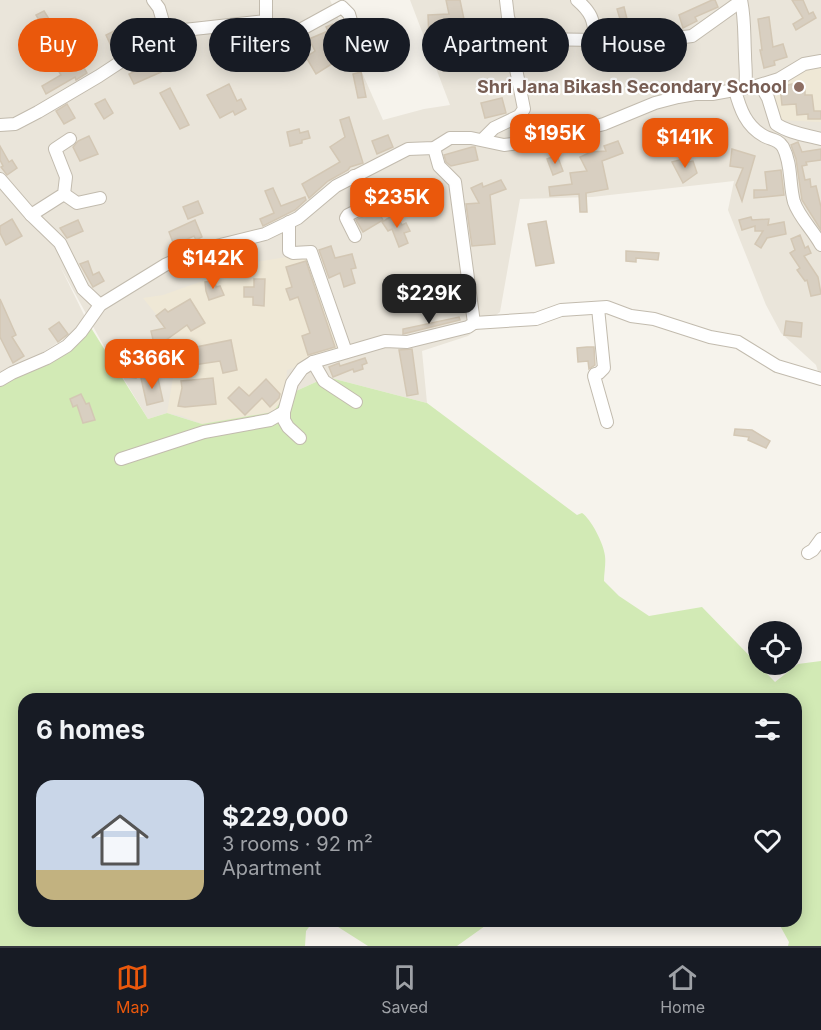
<!DOCTYPE html>
<html lang="en">
<head>
<meta charset="utf-8">
<style>
	body { margin:0; font-family:Inter,sans-serif; background:#242831; color:#f1f3f6; height:100vh; display:flex; flex-direction:column; font-size:22px; white-space:nowrap }
	* { box-sizing:border-box; margin:0 }
	p { font-size:20px; color:#9ea1a6 }
	.icon { flex:none; width:33px; height:33px; fill:none; stroke:currentColor; stroke-width:2; stroke-linecap:round; stroke-linejoin:round }
	.map { position:relative; flex:1; overflow:hidden }
	.sheet { position:absolute; left:18px; top:693px; width:784px; height:234px; display:flex; flex-direction:column; background:#171b24; border-radius:18px; box-shadow:0 3px 15px #0003 }
	.sheet>* { flex:none }
	.hud { position:absolute; left:18px; top:18px; width:786px; height:54px; display:flex; gap:12px }
	.controls { position:absolute; left:748px; top:621px; display:grid; gap:12px }
	.controls a { display:grid; place-items:center; width:54px; height:54px; border-radius:50%; background:#171b24; box-shadow:0 3px 15px #0003; font-size:30px }
	.price { position:absolute; translate:-50% -51px; padding:0 14px; border-radius:12px; background:#ea580c; color:#fff; font-size:20px; line-height:39px; filter:drop-shadow(0 2px 3px #0008) }
	.price::after { content:''; position:absolute; left:50%; top:36px; width:18px; height:14px; margin-left:-9px; background:inherit; clip-path:polygon(0 0,100% 0,50% 100%) }
	.price.active { background:#222; color:#fff }
	ul { padding:0; list-style:none }
	li { display:flex; align-items:center; gap:18px; height:150px; padding:0 18px }
	li+li { border-top:2px solid #363941 }
	li span { display:grid; place-items:center; flex:none; width:168px; height:120px; border-radius:18px; color:#555 }
	li>.icon { margin-inline-start:auto }
	span .icon { width:72px; height:72px; fill:#fffc; stroke-width:1 }
	li b { font-size:26px }
	h2 { display:flex; justify-content:space-between; align-items:center; height:72px; padding:0 18px; font-size:26px }
	.chip { padding:0 21px; border-radius:27px; background:#171b24; box-shadow:0 3px 15px #0003; font-size:21px; line-height:54px }
	.chip.active { background:#ea580c; color:#fff }
	.menu { display:flex; justify-content:space-around; align-items:center; height:84px; border-top:2px solid #363941; background:#171b24; font-size:16px; color:#9ea1a6 }
	.menu a { display:grid; justify-items:center; gap:3px }
	.menu .active { color:#ea580c }
	.map>svg:first-child { display:block }
</style>
</head>
<body>
<div class="map">
<svg width="821" height="946" viewBox="0 0 821 946">
	<rect width="100%" height="100%" fill="#f6f3ec"/>
	<polygon fill="#eae5da" points="0,0 330,0 383,120 424,109 450,105 410,0 821,0 821,381 816,365 781,333 766,305 728,210 734,181 592,197 520,199 500,312 468,336 422,351 427,403 327,377 285,396 273,412 202,424 167,413 148,419 101,341 60,266 88,323 0,380"/>
	<g fill="#efe8d6">
		<polygon points="821,64 821,122 778,120 772,94 780,81 806,67"/>
		<polygon points="310,253 344,351 287,370 285,396 273,412 202,424 182,416 167,413 173,378 163,323 143,298 163,295 256,262"/>
	</g>
	<path fill="#d2eab5" d="M88,323L148,419L167,413L202,424L273,412L285,396L327,377L427,403L577,515L582,513C591,519 604,544 605,556C606,564 604,573 604,581L619,596L649,616L702,607L775,682L798,664L821,661V946H788L789,942L778,922L796,921V699H24V921H492L457,946H368L335,925L328,922L316,921L312,923L306,931L305,946H0V380L67,346Z"/>
	<g fill="#d8cfc1" stroke="#d3c7b4" stroke-width="1.5">
		<polygon points="446,0 460,0 466,29 460,30 465,49 456,51 460,67 443,71 437,49 433,50 429,39 428,15 449,14"/>
		<polygon points="712,0 715,0 718,7 695,17 697,21 683,28 679,15"/>
		<polygon points="792,0 803,0 809,14 813,12 816,18 796,30 793,24 803,18"/>
		<polygon points="624,7 629,27 603,31 601,23 620,19 617,9"/>
		<polygon points="44,11 59,35 51,40 36,15"/>
		<polygon points="769,17 773,47 783,44 787,57 774,61 775,65 764,68 760,50 762,50 758,19"/>
		<polygon points="333,24 335,28 338,26 343,37 328,43 338,60 316,74 306,57 315,51 309,39 328,31 326,27"/>
		<polygon points="118,29 126,43 113,50 106,35"/>
		<polygon points="255,31 262,43 231,59 225,49"/>
		<polygon points="499,37 503,51 491,54 487,40"/>
		<polygon points="171,41 179,55 159,67 161,72 134,84 129,74 146,66 143,60"/>
		<polygon points="77,47 81,54 77,56 87,73 76,80 75,77 46,94 42,86 61,75 58,70 66,66 61,55"/>
		<polygon points="361,72 366,97 358,98 353,74"/>
		<polygon points="229,84 237,101 241,99 246,109 235,115 233,111 220,118 207,95"/>
		<polygon points="792,84 793,90 805,89 805,95 812,95 814,111 821,111 821,119 808,119 808,114 797,115 796,104 782,105 780,87"/>
		<polygon points="170,88 189,125 180,129 160,93"/>
		<polygon points="502,98 506,113 485,118 481,103"/>
		<polygon points="105,99 113,113 104,119 95,104"/>
		<polygon points="67,104 75,118 64,124 56,111"/>
		<polygon points="349,117 363,163 350,167 348,170 328,181 309,198 302,184 340,162 330,147 345,137 340,120"/>
		<polygon points="299,129 300,133 308,131 310,138 302,140 302,143 290,146 287,132"/>
		<polygon points="388,135 393,147 377,154 372,141"/>
		<polygon points="89,136 98,154 80,161 73,147 78,141"/>
		<polygon points="618,141 623,153 602,161 608,189 586,193 587,212 580,212 579,194 550,196 549,187 572,184 570,173 587,171 580,157 591,152 606,151 604,146"/>
		<polygon points="798,142 802,152 821,149 821,160 806,162 807,165 802,166 805,180 810,179 811,187 816,186 821,207 821,230 802,200 796,159 791,145"/>
		<polygon points="0,146 9,162 12,160 17,168 7,175 1,167 3,166 0,160"/>
		<polygon points="472,147 475,147 478,160 451,166 446,162 444,155"/>
		<polygon points="732,149 755,156 742,201 736,185 743,168 730,166"/>
		<polygon points="557,155 563,171 553,175 547,159"/>
		<polygon points="687,158 688,162 693,161 697,173 683,183 672,162"/>
		<polygon points="781,170 784,195 754,198 754,190 767,190 765,172"/>
		<polygon points="501,180 506,189 490,195 495,244 472,246 466,204 479,203 471,188 482,183 483,187"/>
		<polygon points="273,188 281,206 305,197 306,200 295,210 263,226 260,219 274,213 265,191"/>
		<polygon points="198,201 203,213 188,219 183,207"/>
		<polygon points="375,206 383,220 363,232 356,220 370,213"/>
		<polygon points="395,214 402,225 406,223 410,231 404,233 408,243 399,247 392,229 388,231 382,222"/>
		<polygon points="751,217 752,220 769,219 768,225 784,222 786,234 767,238 761,248 755,244 763,231 755,231 755,226 742,230 739,220"/>
		<polygon points="12,219 22,236 6,245 0,233 0,226"/>
		<polygon points="78,220 83,231 67,238 60,228"/>
		<polygon points="195,220 202,237 196,240 194,236 174,245 169,232"/>
		<polygon points="546,221 554,263 536,266 528,224"/>
		<polygon points="800,235 805,248 808,246 811,253 804,256 818,277 821,294 811,296 807,280 805,281 797,270 800,268 790,253 795,250 791,239"/>
		<polygon points="331,246 335,258 352,254 356,268 351,269 355,283 344,287 340,273 329,278 319,250"/>
		<polygon points="626,251 659,253 658,260 636,258 636,262 626,261"/>
		<polygon points="88,261 93,275 99,272 104,281 93,287 80,264"/>
		<polygon points="306,261 335,347 308,355 302,336 310,333 298,297 290,300 286,289 292,287 286,267"/>
		<polygon points="254,279 265,279 264,306 253,305 253,297 244,297 244,287 254,287"/>
		<polygon points="215,281 216,287 220,286 224,295 209,300 206,291 205,282"/>
		<polygon points="0,299 16,335 12,337 24,356 13,363 0,337"/>
		<polygon points="190,299 205,323 191,331 187,325 155,348 151,331 165,328 156,316 165,309 168,312"/>
		<polygon points="459,317 460,320 403,334 403,329"/>
		<polygon points="786,321 802,323 801,337 784,335"/>
		<polygon points="59,322 68,334 58,342 49,329"/>
		<polygon points="231,340 237,370 223,373 220,361 160,370 156,354 185,345 186,349"/>
		<polygon points="587,347 594,347 595,365 589,369 588,361 578,362 577,348"/>
		<polygon points="412,349 418,394 407,396 399,350"/>
		<polygon points="129,351 138,352 136,378 127,377"/>
		<polygon points="365,358 367,363 362,365 363,369 354,372 353,369 333,377 329,367 339,363 340,366"/>
		<polygon points="157,374 163,401 147,405 141,378"/>
		<polygon points="213,378 216,404 185,407 178,406 182,388 181,381"/>
		<polygon points="266,379 280,394 279,398 270,407 262,398 245,415 228,398 239,387 249,396"/>
		<polygon points="81,394 86,404 89,403 95,420 83,423 77,405 73,407 70,399"/>
		<polygon points="735,429 752,430 770,441 766,448 748,440 749,437 734,435"/>
	</g>
	<g fill="none" stroke-linecap="round" stroke-linejoin="round">
		<g stroke="#c2bbae" stroke-width="14">
			<g id="minor">
				<polyline points="153,0 159,8 166,32 266,21 266,0"/>
				<polyline points="506,0 508,17 516,44 535,39 596,40 643,33 684,37 692,36 741,1"/>
				<path d="M577,0C593,14 593,20 596,40"/>
				<polyline points="266,21 276,39 280,41 342,7 349,14 359,48"/>
				<path d="M761,86L768,98L776,124C789,133 806,135 821,139"/>
				<polyline points="753,87 779,79 804,64 821,61"/>
				<path d="M735,90C740,109 746,126 764,136C771,140 778,139 783,147C792,164 789,184 794,202C799,217 813,230 821,245"/>
				<polyline points="0,125 15,124 38,112 99,76 166,32"/>
				<polyline points="483,139 494,128 519,116 524,109 514,59 516,44"/>
				<polyline points="354,176 368,200 366,206 348,215 346,218 355,236"/>
				<polyline points="0,179 31,215 60,243 83,289 100,305"/>
				<polyline points="64,194 77,203 100,198"/>
				<polyline points="31,215 64,194 66,177 55,149 70,139"/>
				<polyline points="289,222 289,251 293,253 311,252 346,352"/>
				<polyline points="598,308 604,368 599,373 595,374 594,376 607,422"/>
				<polyline points="474,323 536,319 561,310 607,307 631,316 654,319 710,337 738,342 777,366 821,379"/>
				<polyline points="313,362 324,381 356,402"/>
				<path d="M0,380L12,373L47,358L67,346L81,332L100,305L165,265L196,251L265,234L298,218L336,186L408,149L434,148L450,138H471L504,145L543,140L604,124L655,103L678,97L695,94H712L745,88C747,75 745,66 745,54C744,35 745,19 741,0"/>
				<polyline points="300,438 288,427 284,420 284,412 292,383 302,369 313,362 385,341 407,342 468,327 474,323 455,182 439,166 434,148"/>
				<polyline points="121,459 204,432 270,420 284,412"/>
				<polyline points="808,553 813,550 821,539"/>
			</g>
		</g>
		<use href="#minor" stroke="#fff" stroke-width="12"/>
	</g>
	<circle fill="#8d6e63" stroke="#fff" stroke-width="2" cx="799" cy="87" r="6"/>
	<g text-anchor="middle" stroke-width="4.5" stroke-linejoin="round" paint-order="stroke">
		<g font-size="18" font-weight="bold" fill="#785e54" stroke="#fff" text-anchor="end">
			<text x="787" y="93">Shri Jana Bikash Secondary School</text>
		</g>
	</g>
</svg>
<div class="controls">
<a><svg class="icon" aria-label="locate" viewBox="0 0 24 24"><circle cx="12" cy="12" r="6"/><path d="M12 2v4M12 18v4M2 12h4M18 12h4"/></svg></a>
</div>
<b class="price" style="left:555px;top:165px">$195K</b>
<b class="price" style="left:685px;top:169px">$141K</b>
<b class="price" style="left:397px;top:229px">$235K</b>
<b class="price" style="left:213px;top:290px">$142K</b>
<b class="price active" style="left:429px;top:325px">$229K</b>
<b class="price" style="left:152px;top:390px">$366K</b>
<div class="hud">
<a class="chip active">Buy</a>
<a class="chip">Rent</a>
<a class="chip">Filters</a>
<a class="chip">New</a>
<a class="chip">Apartment</a>
<a class="chip">House</a>
</div>
<section class="sheet">
<h2>6 homes<svg class="icon" aria-label="filters" viewBox="0 0 24 24"><path d="M4 7h16M4 17h16"/><circle cx="9" cy="7" r="2"/><circle cx="15" cy="17" r="2"/></svg></h2>
<ul>
<li><span style="background:linear-gradient(#c9d6e8 75%,#c2b280 0)"><svg class="icon" aria-label="home" viewBox="0 0 24 24"><path d="M3 11l9-7 9 7M6 9v11h12V9"/></svg></span><div><b>$229,000</b><p>3 rooms · 92 m²</p><p>Apartment</p></div><svg class="icon" aria-label="heart" viewBox="0 0 24 24"><path d="M12 20l-8-8c-3-5 5-10 8-4 3-6 11-1 8 4z"/></svg></li>
</ul>
</section>
</div>
<nav class="menu">
<a class="active"><svg class="icon" aria-label="map" viewBox="0 0 24 24"><path d="M3 6l6-2 6 2 6-2v14l-6 2-6-2-6 2zM9 4v14M15 6v14"/></svg>Map</a>
<a><svg class="icon" aria-label="saved" viewBox="0 0 24 24"><path d="M7 4h10v16l-5-4-5 4z"/></svg>Saved</a>
<a><svg class="icon" aria-label="home" viewBox="0 0 24 24"><path d="M3 11l9-7 9 7M6 9v11h12V9"/></svg>Home</a>
</nav>
</body>
</html>
